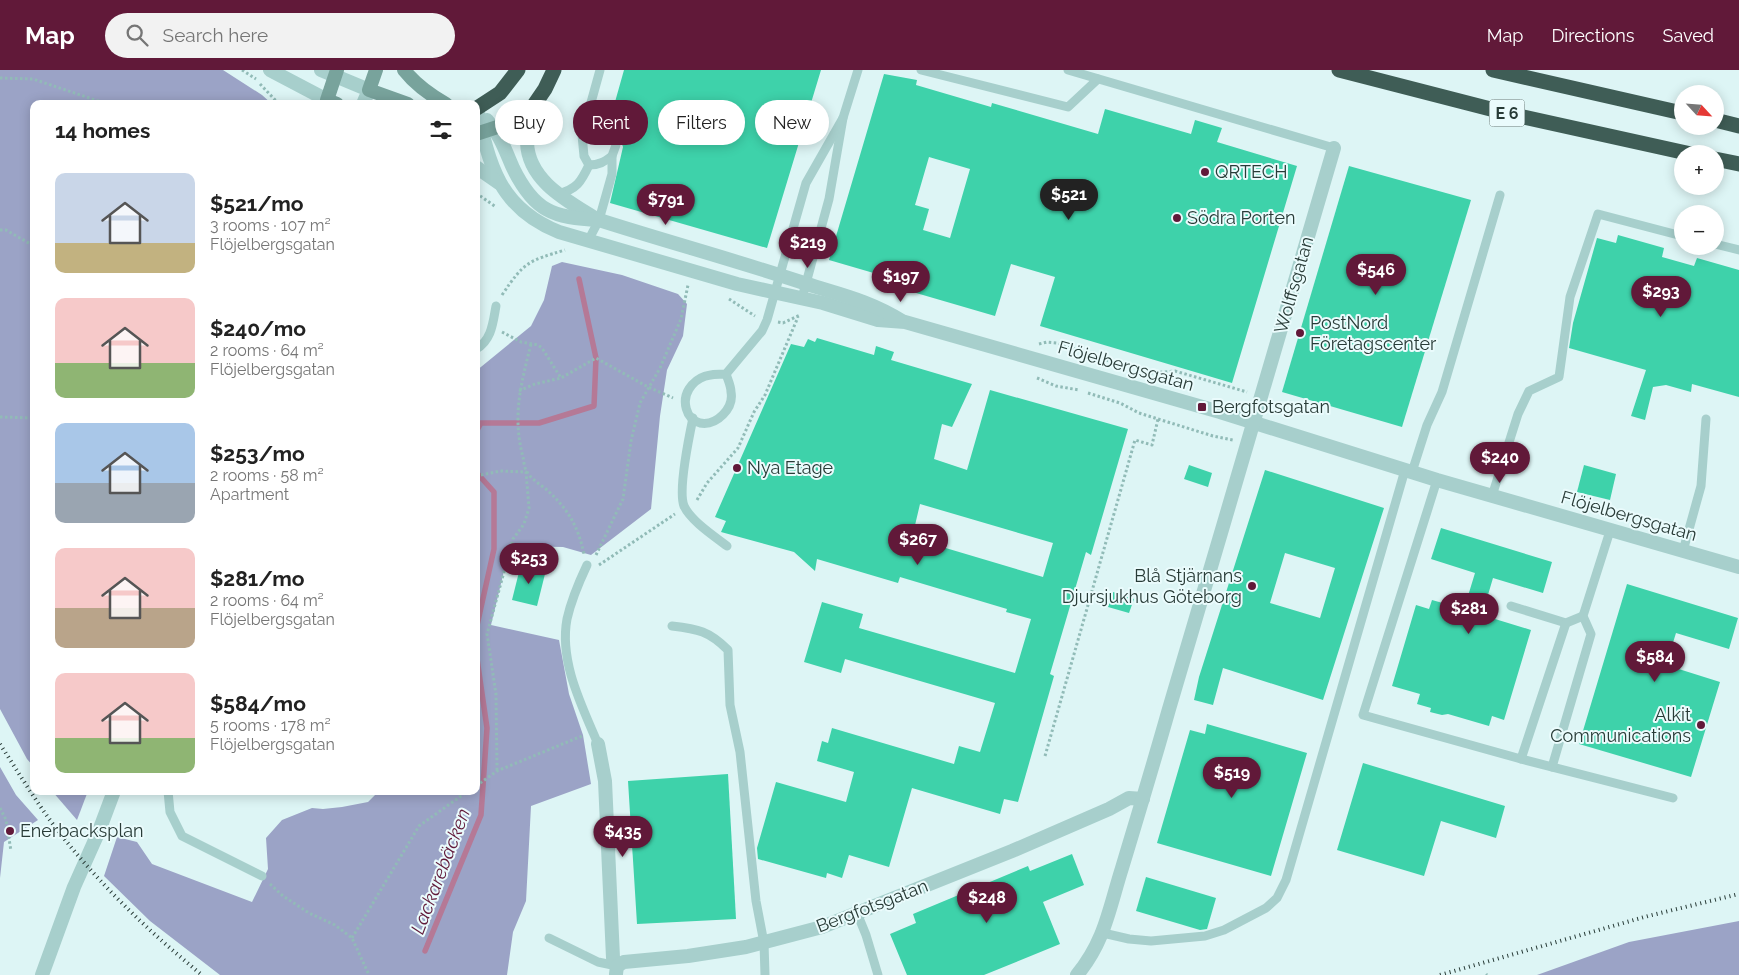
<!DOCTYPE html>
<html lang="en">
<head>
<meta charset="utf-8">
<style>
	body { margin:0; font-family:Raleway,sans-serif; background:#f2f2f2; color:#222; height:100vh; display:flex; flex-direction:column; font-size:19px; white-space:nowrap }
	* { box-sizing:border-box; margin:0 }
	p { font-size:16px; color:#767676 }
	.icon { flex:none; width:28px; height:28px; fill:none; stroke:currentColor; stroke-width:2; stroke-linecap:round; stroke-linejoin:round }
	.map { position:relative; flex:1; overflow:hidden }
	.panel { position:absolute; left:30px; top:30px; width:450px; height:695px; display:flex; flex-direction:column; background:#fff; border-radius:10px; box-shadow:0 2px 12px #0003 }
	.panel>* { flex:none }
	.hud { position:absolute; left:495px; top:30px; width:475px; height:45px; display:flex; gap:10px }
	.needle { width:32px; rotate:116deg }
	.fabs { position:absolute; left:1674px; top:15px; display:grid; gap:10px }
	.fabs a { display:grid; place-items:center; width:50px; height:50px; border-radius:50%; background:#fff; box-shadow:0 2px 12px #0003; font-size:25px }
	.price { position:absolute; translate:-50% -42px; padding:0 11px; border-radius:18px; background:#611939; color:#fff; font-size:16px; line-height:32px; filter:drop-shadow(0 1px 2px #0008) }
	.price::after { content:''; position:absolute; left:50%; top:30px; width:15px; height:11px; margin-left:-8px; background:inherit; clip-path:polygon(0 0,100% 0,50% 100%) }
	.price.active { background:#222; color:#fff }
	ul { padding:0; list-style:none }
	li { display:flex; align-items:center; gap:15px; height:125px; padding:0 25px }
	li span { display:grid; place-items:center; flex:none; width:140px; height:100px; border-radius:10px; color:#555 }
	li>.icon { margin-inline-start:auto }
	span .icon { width:60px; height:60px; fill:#fffc; stroke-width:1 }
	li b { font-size:21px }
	h2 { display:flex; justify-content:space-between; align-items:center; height:60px; padding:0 25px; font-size:21px }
	.chip { padding:0 18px; border-radius:22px; background:#fff; box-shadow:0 2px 12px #0003; font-size:18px; line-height:45px }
	.chip.active { background:#611939; color:#fff }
	header { display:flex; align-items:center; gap:30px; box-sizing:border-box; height:70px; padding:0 25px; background:#611939; color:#fff }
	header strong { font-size:24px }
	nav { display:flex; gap:28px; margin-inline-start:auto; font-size:18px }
	.search { width:350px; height:45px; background:#f2f2f2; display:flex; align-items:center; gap:12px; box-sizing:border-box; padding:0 18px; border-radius:28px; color:#767676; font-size:19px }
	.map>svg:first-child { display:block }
</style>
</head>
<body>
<header>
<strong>Map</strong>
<div class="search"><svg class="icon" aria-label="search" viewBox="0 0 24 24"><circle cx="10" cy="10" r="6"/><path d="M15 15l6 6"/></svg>Search here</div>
<nav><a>Map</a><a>Directions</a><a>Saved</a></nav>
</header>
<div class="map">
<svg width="1739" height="905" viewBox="0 0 1739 905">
	<rect width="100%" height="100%" fill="#ddf5f5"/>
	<g fill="#9ba3c6">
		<polygon points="0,0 223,0 262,25 272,34 34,34 34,697 27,689 0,639"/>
		<polygon points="562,192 622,205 678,224 687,234 683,266 667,300 660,346 651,439 591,485 563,477 510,476 491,555 559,570 569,624 583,665 591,714 531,736 526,831 513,862 507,905 220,905 150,851 104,806 117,767 137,772 152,794 252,832 268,799 266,768 282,750 312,738 323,739 342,737 368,732 379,721 476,721 476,301 531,256 544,230 552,196"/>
		<polygon points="0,697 16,725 38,750 4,772 0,808"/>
		<polygon points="52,721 88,721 77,750"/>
		<polygon points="1739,851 1739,905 1537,905 1629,872"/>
	</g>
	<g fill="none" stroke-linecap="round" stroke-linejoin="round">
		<g stroke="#b57996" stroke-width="5.5">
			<polyline points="476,362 481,353 539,353 594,336 596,288 579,209"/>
			<polyline points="476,402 494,422 494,479 476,560"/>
			<polyline points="425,881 481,745 487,658 476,582"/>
		</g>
	</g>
	<g fill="#3ed2aa" fill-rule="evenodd">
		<polygon points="624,0 821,0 767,178 610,133 623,77 621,71 618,69 612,70 610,73 604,71"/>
		<path d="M884,4L917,10L916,15L991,37L992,33L1098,64L1105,39L1191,64L1195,50L1222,58L1217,72L1297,96L1232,313L1040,256L1055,207L1011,194L995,246L899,218L901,211L829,190ZM929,87L970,99L950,168L923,160L929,139L915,135Z"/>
		<polygon points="1349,96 1471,130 1402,357 1282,322"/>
		<polygon points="1618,165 1664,178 1662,187 1694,196 1697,188 1739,200 1739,327 1692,314 1691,322 1666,315 1653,317 1645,350 1631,346 1646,300 1569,278 1573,253 1597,168 1616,173"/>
		<path d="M817,268L874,285L876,276L894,282L891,290L972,314L952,357L942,354L934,389L967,400L990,320L1128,359L1091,485L1086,482L1050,604L1054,606L1018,732L1004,729L1000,744L912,718L889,797L849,785L842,808L827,803L826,808L758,789L757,778L776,712L846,732L854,702L817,691L822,671L828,673L832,658L954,694L959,676L980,682L995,633L845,589L841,603L804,592L822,532L863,544L859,558L1015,603L1031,549L1006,542L1007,539L900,507L898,513L817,489L815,501L794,482L721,462L726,451L715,447L791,274L804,277L808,269L815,272ZM920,434L1053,473L1043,507L912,468Z"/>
		<polygon points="1189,395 1212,403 1208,417 1184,409"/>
		<polygon points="1584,395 1616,404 1610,430 1577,422"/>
		<path d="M1265,400L1384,438L1323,630L1223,598L1213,635L1194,630L1199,607ZM1285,483L1335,498L1320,548L1270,533Z"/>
		<polygon points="1441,458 1552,492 1543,523 1493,508 1482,545 1531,560 1504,650 1492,646 1489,656 1448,644 1442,645 1430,642 1431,638 1417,634 1420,624 1392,616 1416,535 1429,539 1432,530 1464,539 1475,503 1431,489"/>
		<polygon points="521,494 546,500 537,536 512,530"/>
		<polygon points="1627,514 1738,548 1729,579 1676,563 1666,595 1720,612 1691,707 1579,674"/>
		<polygon points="1113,522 1134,529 1129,543 1108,537"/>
		<polygon points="1207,654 1307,683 1271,806 1157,773 1190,660 1205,664"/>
		<polygon points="1363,693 1505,736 1496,768 1441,751 1424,806 1337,780"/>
		<polygon points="728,704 736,849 637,854 628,711"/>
		<polygon points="1072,784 1084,815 1043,832 1060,874 984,905 907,905 890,864 916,853 913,844 1028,796 1030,801"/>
		<polygon points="1146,807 1216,828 1207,859 1200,860 1136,841"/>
	</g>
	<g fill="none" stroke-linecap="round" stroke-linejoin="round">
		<g stroke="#91bbb7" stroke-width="3" stroke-dasharray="2.5 2.5" stroke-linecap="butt">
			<polyline points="242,0 256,9"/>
			<polyline points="0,8 33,9 107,34"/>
			<polyline points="260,14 279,34"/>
			<polyline points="476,123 496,137"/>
			<polyline points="0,160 6,160 34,176"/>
			<path d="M502,225C524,192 528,191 565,180"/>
			<polyline points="729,229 755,246"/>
			<polyline points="778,252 783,253 800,245"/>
			<polyline points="502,262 521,272 538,275 542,278 561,308"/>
			<path d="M531,274C521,314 512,346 523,387C524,391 524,398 527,402C531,409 541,415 547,420C568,439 578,456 584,484"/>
			<polyline points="1039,274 1047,272 1057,273 1127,297"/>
			<polyline points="1140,301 1152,303 1175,301 1247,322"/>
			<polyline points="1037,308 1056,316 1079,320"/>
			<polyline points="519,321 535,314 561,308 596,288 648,317 673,328"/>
			<polyline points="1088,323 1120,333 1139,343 1158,349 1213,366 1233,370"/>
			<polyline points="0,347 34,348"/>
			<polyline points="476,406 500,401 526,402 529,438 524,454 513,469 487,564 496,624 497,701"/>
			<polyline points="697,430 707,413 738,378 754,342 765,325 798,247"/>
			<polyline points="596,485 623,429 631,371 640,333 660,298 681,249 688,215"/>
			<polyline points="599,495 675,444"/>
			<polyline points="1045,686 1135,370 1152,375 1158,349"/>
			<polyline points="476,716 497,701 582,666"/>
			<polyline points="0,738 6,750 11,781"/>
			<polyline points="270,814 283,826 309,843 335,855 352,868 369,905"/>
			<polyline points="352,868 419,756 468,721"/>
			<polyline points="1486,904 1487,905"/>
		</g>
		<g stroke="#a7cfcc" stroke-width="9">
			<polyline points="921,0 1068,37 1098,9"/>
			<polyline points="1068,0 1334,78"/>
			<polyline points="589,95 584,86 582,65 600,0"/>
			<path d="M589,95C599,95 604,92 612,86"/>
			<path d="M558,124C577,119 581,112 589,95"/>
			<polyline points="588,171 599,150 612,104 612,86 616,75"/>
			<polyline points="1715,174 1739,180"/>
			<polyline points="802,228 829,129 843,48 858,0"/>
			<path d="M476,279C492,270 493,252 496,236"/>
			<path d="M726,304C728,310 731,316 731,322C734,338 717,356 700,353C685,349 682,330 689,319C698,305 710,304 726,304L762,261L767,250L806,113L843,48"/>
			<path d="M693,348C689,367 678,421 684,436C691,451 714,466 727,476"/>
			<polyline points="1412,402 1427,355 1442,322 1500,125"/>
			<polyline points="1437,410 1363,645 1521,689 1673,728"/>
			<polyline points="1492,426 1518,344 1529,321 1559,307 1570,227 1598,144 1682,166"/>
			<polyline points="1683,481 1701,416 1706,349"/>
			<path d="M587,495C579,512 571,531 567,549C559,592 582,636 598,674"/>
			<polyline points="1511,536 1566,553 1583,546"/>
			<path d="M672,556C698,559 709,561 728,580L730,635L740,682L756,831L764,873L765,905"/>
			<polyline points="1521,689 1566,553"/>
			<polyline points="1552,697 1591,564 1583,546 1610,461"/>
			<polyline points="168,721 170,742 182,766 262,806"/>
			<polyline points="857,843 866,865 878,905"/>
			<polyline points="1103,863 1129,869 1151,871 1205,866 1224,860 1266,838 1277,828 1286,810 1405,400"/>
			<polyline points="549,868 598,892 617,896"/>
		</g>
		<g stroke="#a7cfcc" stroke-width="14">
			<path d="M477,38C489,95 499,138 559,162L737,214L823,233L878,250L905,252L1220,342L1437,410L1739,497"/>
			<path d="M532,38C530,49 527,60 527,72C528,112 570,132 598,150"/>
			<path d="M487,50C501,66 505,80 513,98C534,141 553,148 599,150C668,172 738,191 807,214C842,225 870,231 902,251"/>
			<polyline points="476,97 499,113"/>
			<polyline points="598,674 605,711 613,888 617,896 616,904"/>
			<polyline points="617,896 624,892 688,886 746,877 822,857 1012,781 1109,739 1129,728 1143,729"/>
			<path d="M1077,905C1105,871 1109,839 1122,798C1138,745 1154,692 1169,639C1224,452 1280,265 1334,78"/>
		</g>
		<g stroke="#a7cfcc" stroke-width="14">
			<polyline points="270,0 327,30 326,34"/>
			<polyline points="321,0 369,20 363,34"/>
			<polyline points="42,905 74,817 99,761 114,721"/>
		</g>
		<g stroke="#78a39c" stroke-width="14">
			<polyline points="376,0 369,20 408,34"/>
			<path d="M404,0C415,14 430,25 446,34"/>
			<polyline points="337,34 327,30 337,0"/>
			<polyline points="476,64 513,52 532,38"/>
		</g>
		<g stroke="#3f5d56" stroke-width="15">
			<polyline points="1339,0 1510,44 1691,84"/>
			<polyline points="1493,0 1682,43"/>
			<polyline points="477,38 500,23 518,0"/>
			<polyline points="532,38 545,19 554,0"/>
			<polyline points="1715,50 1739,56"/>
			<polyline points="1715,89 1739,94"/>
		</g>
		<g stroke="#283b37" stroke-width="4" stroke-dasharray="1 4" stroke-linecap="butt">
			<path d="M0,674C18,702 35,730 55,757C98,813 148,861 202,905"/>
			<polyline points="1440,905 1648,846 1739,824"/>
		</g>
	</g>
	<g fill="#611939" stroke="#eafbfc" stroke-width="2">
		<circle cx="1205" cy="102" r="5"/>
		<circle cx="1177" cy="148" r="5"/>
		<circle cx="1300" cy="263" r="5"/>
		<rect x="1197" y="332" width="10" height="10" rx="2.5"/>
		<circle cx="737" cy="398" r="5"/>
		<circle cx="1252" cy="516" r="5"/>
		<circle cx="1701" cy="655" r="5"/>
		<circle cx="10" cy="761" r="5"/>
	</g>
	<g text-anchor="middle" stroke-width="4" stroke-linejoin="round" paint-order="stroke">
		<rect fill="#eafbfc" stroke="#627572" stroke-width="1" x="1489.5" y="29.5" width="35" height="27" rx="4"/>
		<g font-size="16" font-weight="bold" fill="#283b37">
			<text x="1507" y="49">E 6</text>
		</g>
		<g font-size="18" fill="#283b37" stroke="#eafbfc" text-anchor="start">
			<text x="1215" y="108">QRTECH</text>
			<text x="1187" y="154">Södra Porten</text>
			<text x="1310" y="259">PostNord<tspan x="1310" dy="21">Företagscenter</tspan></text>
			<text x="1212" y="343">Bergfotsgatan</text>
			<text x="747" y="404">Nya Etage</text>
			<text x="1242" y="512" text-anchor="end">Blå Stjärnans<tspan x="1242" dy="21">Djursjukhus Göteborg</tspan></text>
			<text x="1691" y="651" text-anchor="end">Alkit<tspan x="1691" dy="21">Communications</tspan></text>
			<text x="20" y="767">Enerbacksplan</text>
		</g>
		<g font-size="18" fill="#283b37" stroke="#eafbfc">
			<text transform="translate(1294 215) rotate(-74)" y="6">Wolffsgatan</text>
			<text transform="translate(1126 296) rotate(16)" y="6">Flöjelbergsgatan</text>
			<text transform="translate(1629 446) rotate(16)" y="6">Flöjelbergsgatan</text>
			<text transform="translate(872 836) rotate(-21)" y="6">Bergfotsgatan</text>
		</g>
		<g font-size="19" font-style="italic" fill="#611939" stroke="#eafbfc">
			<text transform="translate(440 801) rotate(-69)" y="7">Lackarebäcken</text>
		</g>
	</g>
</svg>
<div class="fabs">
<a><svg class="needle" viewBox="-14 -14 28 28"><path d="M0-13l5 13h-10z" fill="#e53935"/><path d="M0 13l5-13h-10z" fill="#767676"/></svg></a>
<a>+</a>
<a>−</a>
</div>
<b class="price active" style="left:1069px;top:151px">$521</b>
<b class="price" style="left:666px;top:156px">$791</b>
<b class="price" style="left:808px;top:199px">$219</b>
<b class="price" style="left:1376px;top:226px">$546</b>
<b class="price" style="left:901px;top:233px">$197</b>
<b class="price" style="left:1661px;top:248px">$293</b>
<b class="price" style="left:1500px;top:414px">$240</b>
<b class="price" style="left:918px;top:496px">$267</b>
<b class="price" style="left:529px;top:515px">$253</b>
<b class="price" style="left:1469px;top:565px">$281</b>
<b class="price" style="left:1655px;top:613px">$584</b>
<b class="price" style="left:1232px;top:729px">$519</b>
<b class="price" style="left:623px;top:788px">$435</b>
<b class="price" style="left:987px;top:854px">$248</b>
<div class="hud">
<a class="chip">Buy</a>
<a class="chip active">Rent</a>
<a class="chip">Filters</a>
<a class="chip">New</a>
</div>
<section class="panel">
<h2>14 homes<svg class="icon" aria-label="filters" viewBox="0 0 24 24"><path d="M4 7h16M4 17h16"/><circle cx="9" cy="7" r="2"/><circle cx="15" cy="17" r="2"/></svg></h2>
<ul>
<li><span style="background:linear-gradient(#c9d6e8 70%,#c2b280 0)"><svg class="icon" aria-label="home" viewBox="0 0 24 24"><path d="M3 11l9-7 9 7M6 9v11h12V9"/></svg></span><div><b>$521/mo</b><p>3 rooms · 107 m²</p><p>Flöjelbergsgatan</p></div></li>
<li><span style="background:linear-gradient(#f6c9c9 65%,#8fb573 0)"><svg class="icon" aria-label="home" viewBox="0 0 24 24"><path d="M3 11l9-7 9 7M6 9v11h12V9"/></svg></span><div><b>$240/mo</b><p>2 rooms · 64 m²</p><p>Flöjelbergsgatan</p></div></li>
<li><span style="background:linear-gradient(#a9c7e8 60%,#9aa5b1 0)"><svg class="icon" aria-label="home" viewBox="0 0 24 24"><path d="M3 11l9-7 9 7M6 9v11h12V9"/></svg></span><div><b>$253/mo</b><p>2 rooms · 58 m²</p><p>Apartment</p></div></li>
<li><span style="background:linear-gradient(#f6c9c9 60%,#b9a48a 0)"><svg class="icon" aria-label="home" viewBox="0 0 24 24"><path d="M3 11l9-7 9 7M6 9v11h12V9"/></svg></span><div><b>$281/mo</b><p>2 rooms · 64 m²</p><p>Flöjelbergsgatan</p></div></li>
<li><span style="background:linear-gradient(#f6c9c9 65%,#8fb573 0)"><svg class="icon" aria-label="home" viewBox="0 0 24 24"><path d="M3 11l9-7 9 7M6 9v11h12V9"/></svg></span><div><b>$584/mo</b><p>5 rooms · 178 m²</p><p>Flöjelbergsgatan</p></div></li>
</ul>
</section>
</div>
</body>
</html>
